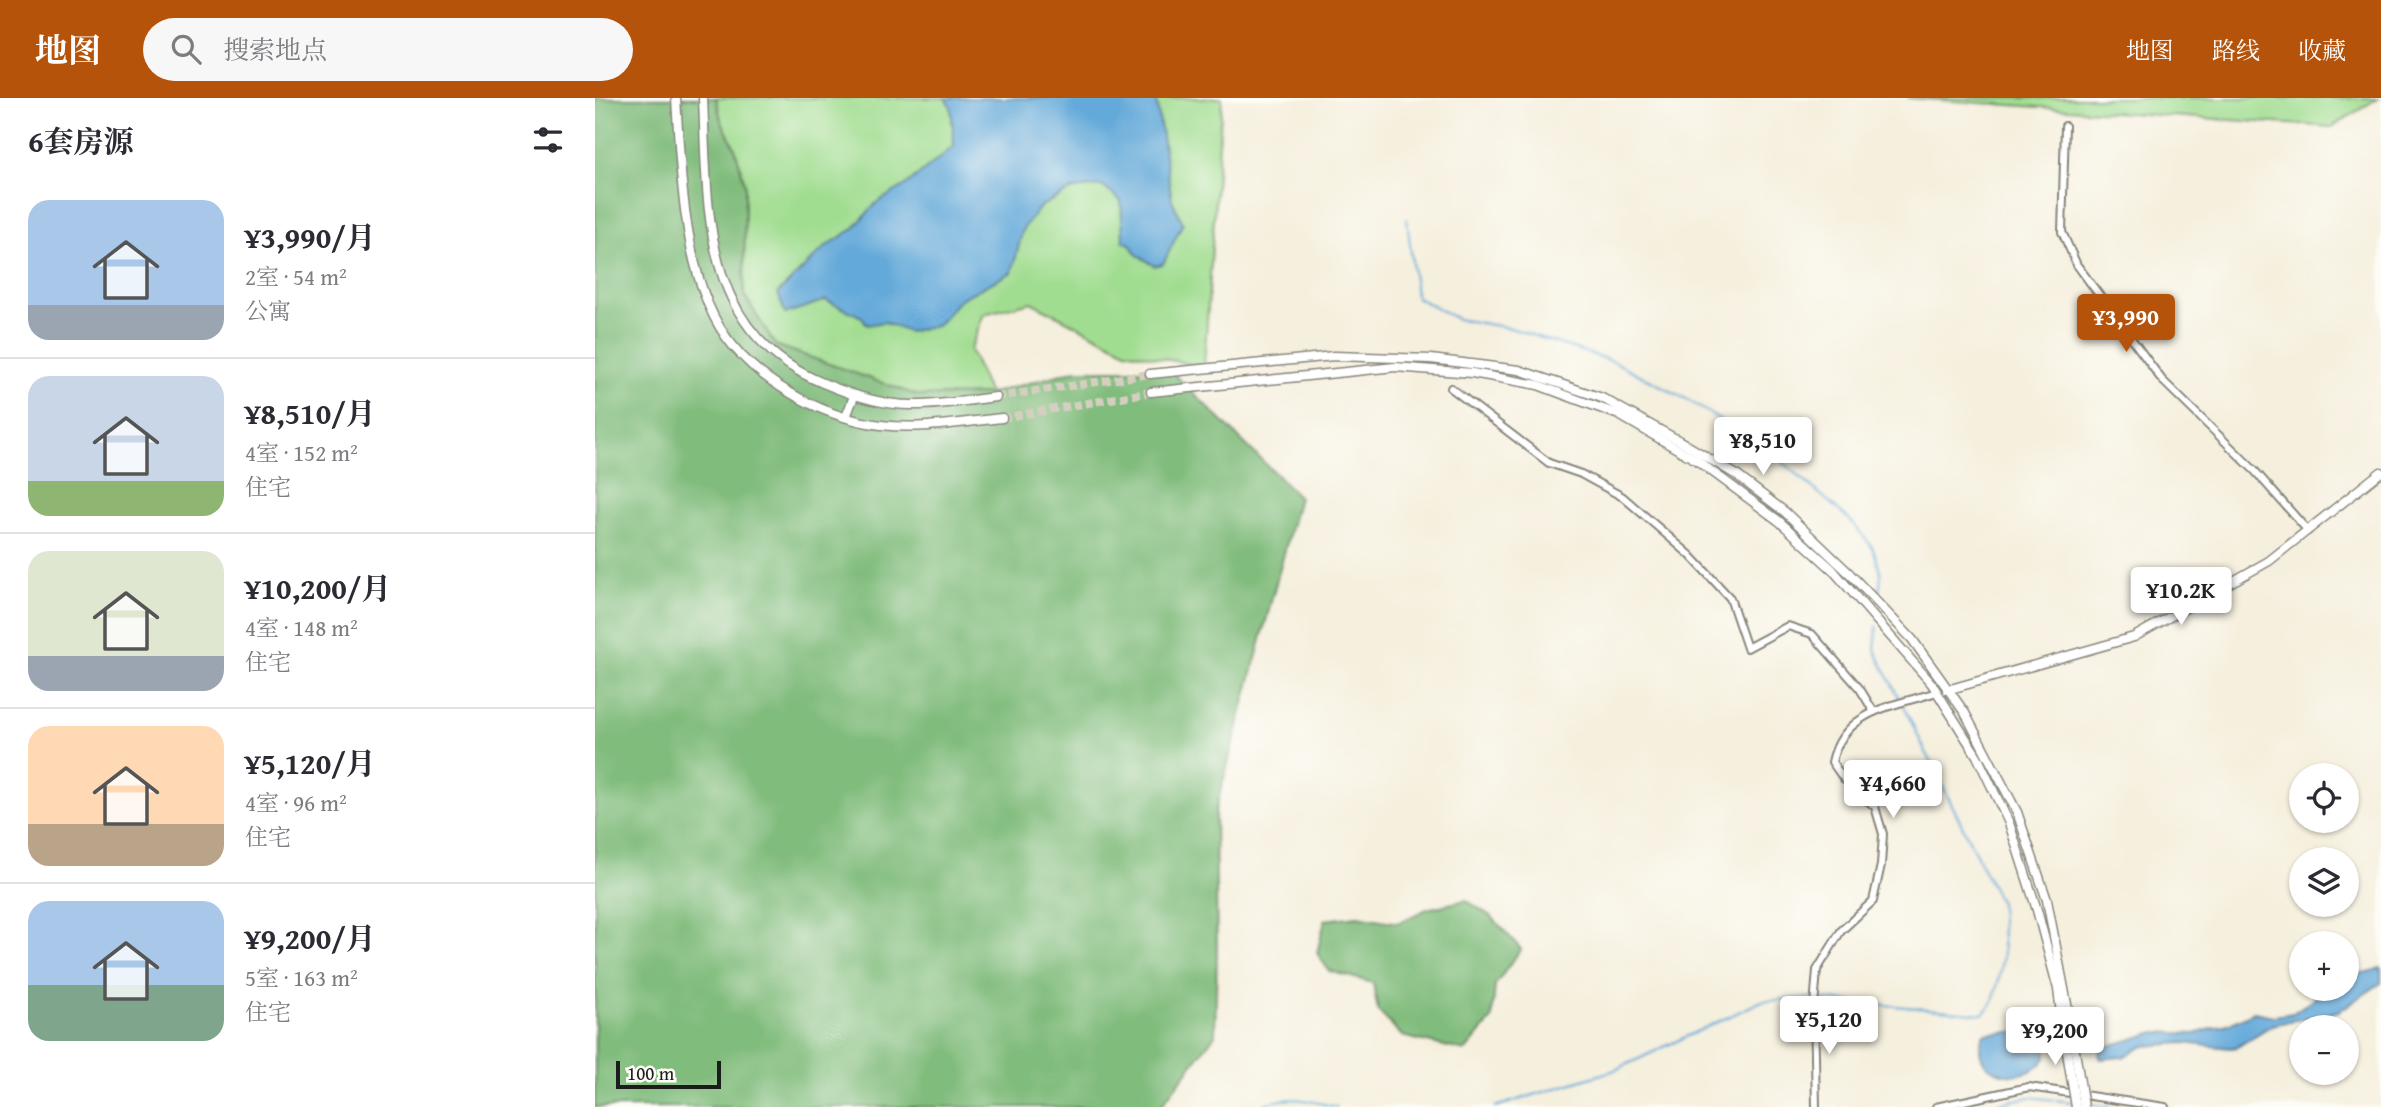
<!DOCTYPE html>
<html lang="zh">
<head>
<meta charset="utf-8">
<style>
	body { margin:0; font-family:"Gentium Book Plus","Noto Serif SC",serif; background:#f7f7f7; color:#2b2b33; height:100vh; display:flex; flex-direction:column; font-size:26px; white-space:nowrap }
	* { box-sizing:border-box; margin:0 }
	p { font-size:23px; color:#7c7c81 }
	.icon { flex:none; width:38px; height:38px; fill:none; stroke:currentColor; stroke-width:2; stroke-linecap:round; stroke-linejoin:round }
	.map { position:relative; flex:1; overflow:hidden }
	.drawer { display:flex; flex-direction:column; background:#fff; width:595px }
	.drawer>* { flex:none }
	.fabs { position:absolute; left:1694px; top:665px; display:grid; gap:14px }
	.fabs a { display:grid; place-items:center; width:70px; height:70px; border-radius:50%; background:#fff; box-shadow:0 2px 5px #0004; font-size:35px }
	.scale { position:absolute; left:21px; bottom:18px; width:105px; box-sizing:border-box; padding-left:7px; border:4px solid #1c1c1c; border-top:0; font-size:19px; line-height:24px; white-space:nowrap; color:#1c1c1c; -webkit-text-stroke:5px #fdfcf7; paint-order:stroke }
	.price { position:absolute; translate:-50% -60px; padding:0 16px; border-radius:7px; background:#fff; color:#222; font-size:23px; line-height:46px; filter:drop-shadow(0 2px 4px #0008) }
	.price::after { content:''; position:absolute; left:50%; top:42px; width:21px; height:16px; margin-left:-10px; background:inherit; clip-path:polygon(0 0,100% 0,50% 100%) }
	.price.selected { background:#b45309; color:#fff }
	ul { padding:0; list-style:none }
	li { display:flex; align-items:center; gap:21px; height:175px; padding:0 28px }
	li+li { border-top:2px solid #e1e1e2 }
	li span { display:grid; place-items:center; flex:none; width:196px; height:140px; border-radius:21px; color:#555 }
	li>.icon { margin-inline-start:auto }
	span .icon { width:84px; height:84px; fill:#fffc; stroke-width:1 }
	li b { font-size:30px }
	h2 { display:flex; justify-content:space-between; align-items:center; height:84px; padding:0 28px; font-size:30px }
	header { display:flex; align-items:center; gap:42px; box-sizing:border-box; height:98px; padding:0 35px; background:#b45309; color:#fff }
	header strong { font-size:33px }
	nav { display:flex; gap:38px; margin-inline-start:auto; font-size:24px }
	.search { width:490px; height:63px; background:#f7f7f7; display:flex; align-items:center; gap:18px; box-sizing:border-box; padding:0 24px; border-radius:38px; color:#7c7c81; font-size:26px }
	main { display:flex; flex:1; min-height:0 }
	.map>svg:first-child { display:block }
</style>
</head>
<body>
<header>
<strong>地图</strong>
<div class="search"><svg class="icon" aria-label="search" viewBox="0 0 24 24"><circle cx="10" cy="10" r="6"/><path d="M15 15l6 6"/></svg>搜索地点</div>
<nav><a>地图</a><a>路线</a><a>收藏</a></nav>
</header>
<main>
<section class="drawer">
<h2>6套房源<svg class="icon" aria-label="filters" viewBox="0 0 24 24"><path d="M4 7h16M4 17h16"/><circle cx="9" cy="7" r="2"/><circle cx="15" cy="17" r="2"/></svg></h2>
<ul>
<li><span style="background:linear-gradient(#a9c7e8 75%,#9aa5b1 0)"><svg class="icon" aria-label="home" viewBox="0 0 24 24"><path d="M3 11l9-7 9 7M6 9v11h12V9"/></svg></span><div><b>¥3,990/月</b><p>2室 · 54 m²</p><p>公寓</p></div></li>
<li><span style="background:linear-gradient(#c9d6e8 75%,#8fb573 0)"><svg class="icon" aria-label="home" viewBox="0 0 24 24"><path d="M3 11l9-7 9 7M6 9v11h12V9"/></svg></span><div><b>¥8,510/月</b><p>4室 · 152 m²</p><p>住宅</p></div></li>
<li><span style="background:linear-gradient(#dfe7d0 75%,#9aa5b1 0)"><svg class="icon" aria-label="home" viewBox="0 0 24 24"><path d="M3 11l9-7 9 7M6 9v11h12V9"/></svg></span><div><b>¥10,200/月</b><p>4室 · 148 m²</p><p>住宅</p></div></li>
<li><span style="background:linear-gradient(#ffd9b3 70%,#b9a48a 0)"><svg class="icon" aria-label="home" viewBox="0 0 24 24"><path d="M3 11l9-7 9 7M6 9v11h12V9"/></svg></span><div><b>¥5,120/月</b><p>4室 · 96 m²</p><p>住宅</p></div></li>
<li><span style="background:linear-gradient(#a9c7e8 60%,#7fa58c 0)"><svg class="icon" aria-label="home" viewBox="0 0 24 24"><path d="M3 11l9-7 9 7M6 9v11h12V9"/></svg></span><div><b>¥9,200/月</b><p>5室 · 163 m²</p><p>住宅</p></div></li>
</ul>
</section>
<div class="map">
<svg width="1786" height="1009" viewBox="0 0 1786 1009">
	<rect width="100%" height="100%" fill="#fdfcf7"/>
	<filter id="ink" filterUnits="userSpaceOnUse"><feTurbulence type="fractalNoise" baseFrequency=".0143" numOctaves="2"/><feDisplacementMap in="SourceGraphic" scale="14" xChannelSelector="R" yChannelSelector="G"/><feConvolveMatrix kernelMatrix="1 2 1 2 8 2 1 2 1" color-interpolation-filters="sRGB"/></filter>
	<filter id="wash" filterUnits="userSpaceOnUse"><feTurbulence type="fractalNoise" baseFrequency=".00686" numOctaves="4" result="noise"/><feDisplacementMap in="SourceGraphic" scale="28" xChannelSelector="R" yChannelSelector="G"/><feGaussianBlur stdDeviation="1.57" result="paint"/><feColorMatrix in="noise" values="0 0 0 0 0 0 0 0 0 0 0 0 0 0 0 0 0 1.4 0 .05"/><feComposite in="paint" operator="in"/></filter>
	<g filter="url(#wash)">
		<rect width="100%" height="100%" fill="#f5efdd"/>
		<g fill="#a1dd91" stroke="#5e7c56" stroke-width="2">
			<polygon points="121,0 627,0 609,269 531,253 436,204 389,216 375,252 394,296 324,298 180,247 149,197 150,86 140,50 126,22"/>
			<polygon points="1313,0 1783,0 1737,29"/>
		</g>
		<g fill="#80bc7b" stroke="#4e6c4c" stroke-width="2">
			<polygon points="0,0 121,0 126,22 140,50 150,86 149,197 180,247 324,298 394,296 481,272 575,272 704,399 620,714 622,854 620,937 565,1009 0,1009"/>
			<polygon points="871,802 897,819 926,851 900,887 897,921 870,953 807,938 783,913 778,885 734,873 722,855 730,822 763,818 803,825 832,811"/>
		</g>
		<g fill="#63a9d9" stroke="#40627a" stroke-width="2">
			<polygon points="350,0 561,0 577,102 588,125 568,166 560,168 541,156 535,146 528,143 526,103 507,88 479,91 446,108 428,131 417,174 365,201 343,227 314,234 289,224 272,227 267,219 231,202 190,216 183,195 230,149 258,131 281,105 314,85 359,48 356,9"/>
			<path d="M1786,869V885L1744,913L1677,927L1642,949L1635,950L1588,945L1549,948L1528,959L1506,961L1504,956L1507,950L1561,934L1600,936L1639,924L1659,914L1679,918L1698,915L1733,891H1752V879C1763,874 1775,876 1786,869Z"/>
			<path d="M1440,932C1450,938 1451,949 1451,960C1429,992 1369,974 1389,936Z"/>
		</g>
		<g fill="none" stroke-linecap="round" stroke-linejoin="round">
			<g stroke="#63a9d9" stroke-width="2">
				<polyline points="812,121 821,199 862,221 915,230 1020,264 1091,301 1175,353 1255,422 1278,450 1286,475 1284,503"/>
				<polyline points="1282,529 1280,552 1305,602"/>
				<polyline points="1223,901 1388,916 1398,904 1404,881 1408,857 1405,805 1308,607"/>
				<polyline points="1493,1006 1515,1009"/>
				<path d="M662,1009C693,996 711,1002 742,1009"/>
				<polyline points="900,1009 1020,972 1167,903 1217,900"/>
				<polyline points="1385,1009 1434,999 1477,1004"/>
			</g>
		</g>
	</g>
	<g filter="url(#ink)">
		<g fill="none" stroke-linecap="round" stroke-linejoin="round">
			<g stroke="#d4cfc0" stroke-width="8" stroke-dasharray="8 4" stroke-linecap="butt">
				<polyline points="401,299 555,276"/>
				<polyline points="407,320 556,294"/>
			</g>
			<g stroke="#88867c" stroke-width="10">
				<g id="street">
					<polyline points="1470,28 1467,134 1482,167 1567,282 1660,373 1713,433"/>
					<polyline points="856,290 954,365 986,376 1028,399 1095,457 1135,500 1152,550 1193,528 1217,536 1265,591 1279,614"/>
					<path d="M1221,1009L1219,908L1222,872L1246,833L1278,803L1286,767L1288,736L1280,709L1248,680L1237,664C1248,612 1299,608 1342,594"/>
					<polyline points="1341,1009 1434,989 1570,1009"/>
				</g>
			</g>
			<g stroke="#88867c" stroke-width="11">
				<g id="secondary">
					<path d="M81,0C86,74 88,191 139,249C154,267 172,281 192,293C220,310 253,323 286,327C326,332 368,324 407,320"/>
					<path d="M108,0C113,112 105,234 228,285C256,297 289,308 321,307C347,307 374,302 401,299"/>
					<polyline points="555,276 739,258 836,261 924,272 1007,300 1083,342 1140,376 1190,414 1255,476 1317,541 1370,615 1422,714 1452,802 1475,922"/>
					<polyline points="556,294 800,269 877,275 943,287 1024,317 1103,363 1184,423 1237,471 1337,586 1382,658 1414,725 1442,812 1463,891 1467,924"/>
					<polyline points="251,319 259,298"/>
					<polyline points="1352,592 1539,539 1674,463 1786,374"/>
				</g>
			</g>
			<use href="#street" stroke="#fff" stroke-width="6"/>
			<use href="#secondary" stroke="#fff" stroke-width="8"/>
			<g stroke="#88867c" stroke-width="11" stroke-linecap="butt">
				<g id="secondary-bridge">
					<polyline points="1475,922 1489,1009"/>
					<polyline points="1467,924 1481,1009"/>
				</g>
			</g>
			<use href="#secondary-bridge" stroke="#fff" stroke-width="8"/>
		</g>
	</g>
</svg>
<div class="fabs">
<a><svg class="icon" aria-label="locate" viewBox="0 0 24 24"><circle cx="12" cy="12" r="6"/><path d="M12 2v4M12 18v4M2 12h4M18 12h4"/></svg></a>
<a><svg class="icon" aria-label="layers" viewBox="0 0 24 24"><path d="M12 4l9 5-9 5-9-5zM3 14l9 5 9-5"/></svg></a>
<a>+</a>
<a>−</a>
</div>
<div class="scale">100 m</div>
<b class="price selected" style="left:1531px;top:256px">¥3,990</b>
<b class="price" style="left:1168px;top:379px">¥8,510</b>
<b class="price" style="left:1586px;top:529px">¥10.2K</b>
<b class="price" style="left:1298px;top:722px">¥4,660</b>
<b class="price" style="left:1234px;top:958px">¥5,120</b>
<b class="price" style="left:1460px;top:969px">¥9,200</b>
</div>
</main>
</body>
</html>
